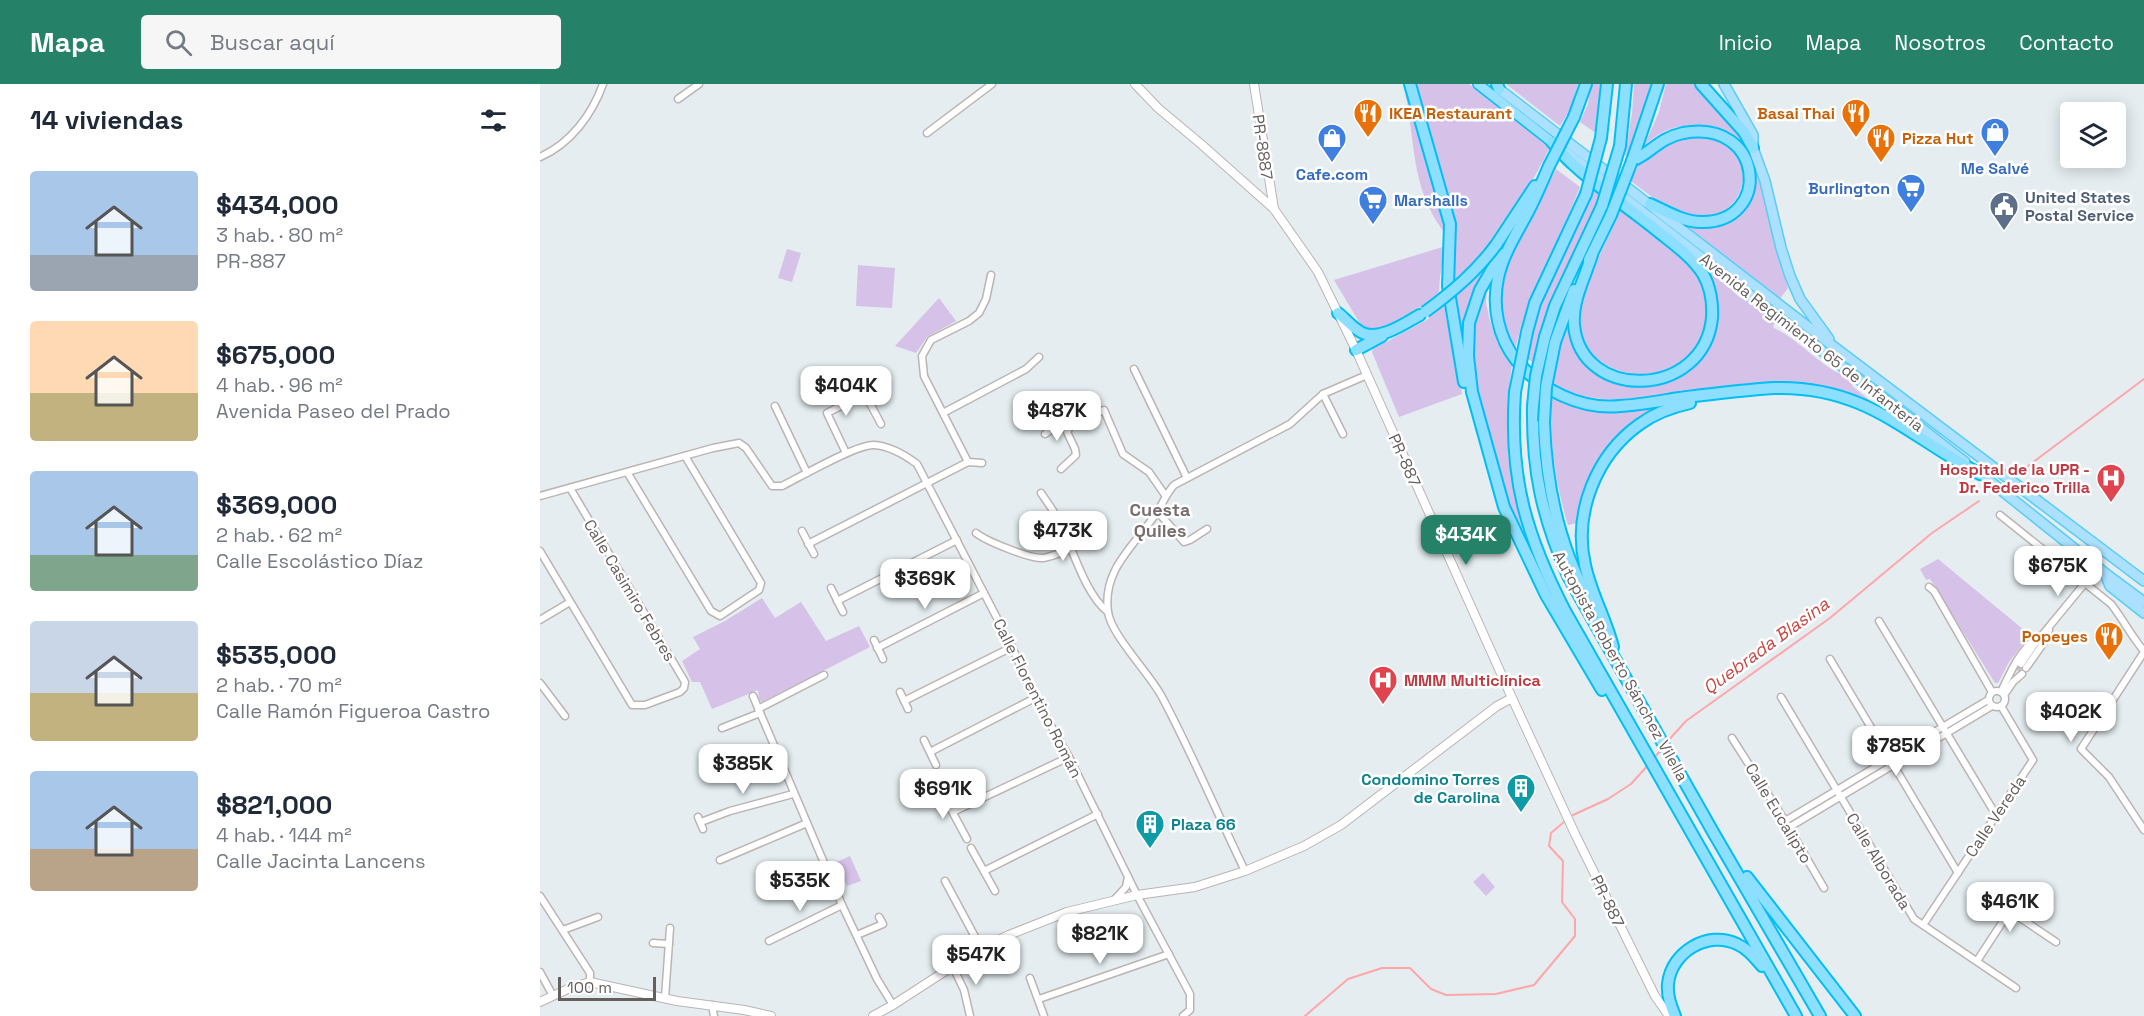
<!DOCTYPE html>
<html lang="es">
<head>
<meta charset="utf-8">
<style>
	body { margin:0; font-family:"Space Grotesk",sans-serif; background:#f6f6f7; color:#1f2937; height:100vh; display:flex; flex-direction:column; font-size:22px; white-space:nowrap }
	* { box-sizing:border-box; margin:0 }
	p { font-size:20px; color:#747a83 }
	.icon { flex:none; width:33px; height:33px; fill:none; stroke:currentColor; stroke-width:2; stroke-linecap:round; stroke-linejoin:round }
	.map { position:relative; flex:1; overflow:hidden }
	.sheet { display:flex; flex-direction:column; background:#fff; width:540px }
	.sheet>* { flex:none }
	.controls { position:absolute; left:1520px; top:18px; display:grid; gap:12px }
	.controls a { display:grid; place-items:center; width:66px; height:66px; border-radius:6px; background:#fff; box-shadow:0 3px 15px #0003; font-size:30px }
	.scale { position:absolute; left:18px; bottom:15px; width:98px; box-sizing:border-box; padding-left:6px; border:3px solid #665e5d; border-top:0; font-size:16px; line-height:21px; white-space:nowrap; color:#665e5d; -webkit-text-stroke:4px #fff; paint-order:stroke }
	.price { position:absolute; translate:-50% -51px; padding:0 14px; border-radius:12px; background:#fff; color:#222; font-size:20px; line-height:39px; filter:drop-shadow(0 2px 3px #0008) }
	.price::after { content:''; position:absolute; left:50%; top:36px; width:18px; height:14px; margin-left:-9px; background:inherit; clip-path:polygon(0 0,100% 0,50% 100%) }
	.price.on { background:#258268; color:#fff }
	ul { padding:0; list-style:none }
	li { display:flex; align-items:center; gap:18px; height:150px; padding:0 30px }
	li span { display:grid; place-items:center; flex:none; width:168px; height:120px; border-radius:6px; color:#555 }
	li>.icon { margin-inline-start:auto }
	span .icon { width:72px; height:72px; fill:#fffc; stroke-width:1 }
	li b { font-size:26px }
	h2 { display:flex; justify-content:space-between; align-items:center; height:72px; padding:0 30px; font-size:26px }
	header { display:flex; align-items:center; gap:36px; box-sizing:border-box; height:84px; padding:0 30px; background:#258268; color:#fff }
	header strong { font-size:28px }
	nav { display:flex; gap:33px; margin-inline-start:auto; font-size:21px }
	.search { width:420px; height:54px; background:#f6f6f7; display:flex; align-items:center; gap:15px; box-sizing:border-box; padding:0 21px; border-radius:6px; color:#747a83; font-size:22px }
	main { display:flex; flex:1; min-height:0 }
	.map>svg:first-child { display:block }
</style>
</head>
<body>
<header>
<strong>Mapa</strong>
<div class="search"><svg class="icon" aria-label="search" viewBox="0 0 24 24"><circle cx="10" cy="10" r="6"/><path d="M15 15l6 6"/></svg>Buscar aquí</div>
<nav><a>Inicio</a><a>Mapa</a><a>Nosotros</a><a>Contacto</a></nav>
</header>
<main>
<section class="sheet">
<h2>14 viviendas<svg class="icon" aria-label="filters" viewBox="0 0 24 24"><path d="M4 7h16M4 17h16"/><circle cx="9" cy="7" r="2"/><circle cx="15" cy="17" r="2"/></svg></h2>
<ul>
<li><span style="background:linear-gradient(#a9c7e8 70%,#9aa5b1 0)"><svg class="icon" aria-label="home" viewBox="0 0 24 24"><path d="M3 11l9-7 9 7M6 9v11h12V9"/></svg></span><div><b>$434,000</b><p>3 hab. · 80 m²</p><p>PR-887</p></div></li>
<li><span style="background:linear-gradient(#ffd9b3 60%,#c2b280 0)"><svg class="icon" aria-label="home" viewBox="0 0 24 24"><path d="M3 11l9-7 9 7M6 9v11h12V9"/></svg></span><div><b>$675,000</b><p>4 hab. · 96 m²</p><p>Avenida Paseo del Prado</p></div></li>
<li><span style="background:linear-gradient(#a9c7e8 70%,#7fa58c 0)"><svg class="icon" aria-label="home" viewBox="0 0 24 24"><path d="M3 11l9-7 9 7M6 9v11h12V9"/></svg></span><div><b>$369,000</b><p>2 hab. · 62 m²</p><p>Calle Escolástico Díaz</p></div></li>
<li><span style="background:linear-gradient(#c9d6e8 60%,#c2b280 0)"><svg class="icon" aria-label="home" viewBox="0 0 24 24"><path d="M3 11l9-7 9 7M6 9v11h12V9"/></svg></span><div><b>$535,000</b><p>2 hab. · 70 m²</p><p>Calle Ramón Figueroa Castro</p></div></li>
<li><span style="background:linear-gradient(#a9c7e8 65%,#b9a48a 0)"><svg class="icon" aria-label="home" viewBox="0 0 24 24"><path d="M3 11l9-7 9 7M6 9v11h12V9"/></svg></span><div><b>$821,000</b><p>4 hab. · 144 m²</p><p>Calle Jacinta Lancens</p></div></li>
</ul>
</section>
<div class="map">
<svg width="1604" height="932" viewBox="0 0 1604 932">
	<rect width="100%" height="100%" fill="#e5edf0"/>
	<g fill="#d6c1e8">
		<path d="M863,0H867L903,129L907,152C868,103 877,56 863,0Z"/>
		<path d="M877,0H929L1010,63C985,113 957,161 913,197L916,145L915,133Z"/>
		<polygon points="966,0 1038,0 1031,24 1020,42"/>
		<polygon points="1051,0 1060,0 1056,49 1040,38 1048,20"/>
		<polygon points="1094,0 1113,0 1088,73 1085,71 1092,29"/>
		<path d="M1126,0H1156C1177,22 1201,44 1213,73C1230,115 1233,161 1248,204L1239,216L1146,143L1149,138L1157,140L1207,119C1246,50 1147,16 1104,62L1119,28Z"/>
		<path d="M1166,53C1233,64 1201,151 1145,131C1125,124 1108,110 1091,97C1105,62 1131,54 1166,53Z"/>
		<path d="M1016,85L1040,103C1019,158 988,208 975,266C940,196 984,145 1016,85Z"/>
		<path d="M1054,106L1060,111L1058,118C1037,166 1002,227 993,279L986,273C995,233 1008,200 1025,164C1035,144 1048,127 1054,106Z"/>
		<path d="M1080,125C1088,131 1096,141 1105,145C1121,153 1146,171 1157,188C1167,205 1171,226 1164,245C1163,250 1161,257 1158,262C1126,314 1030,291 1038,226C1039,220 1042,214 1044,209C1053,180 1070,154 1080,125Z"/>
		<polygon points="906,162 900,192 899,208 881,223 836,247 822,243 794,196"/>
		<polygon points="247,165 261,169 252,198 238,194"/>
		<polygon points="950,179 936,204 928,225 923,267 915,213"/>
		<polygon points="318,181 355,184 352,224 316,222"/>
		<path d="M1169,187L1179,193L1198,212L1215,221L1224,223L1238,235L1233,242L1234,244C1253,253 1270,270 1288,283C1296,289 1306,291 1313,297L1312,302L1332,318C1304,308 1278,298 1248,299C1208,299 1168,306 1129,311C1089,316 1051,321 1013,301L1018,268L1028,235H1030C1032,272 1044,277 1075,289C1085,293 1099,301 1110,301C1143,300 1174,268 1177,236C1179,218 1172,204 1169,187Z"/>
		<path d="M947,204L946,218L950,237L958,259L972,280L968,317V369L973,405L984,454L969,421L935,300C929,264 933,237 947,204Z"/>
		<polygon points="399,214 416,237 387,253 376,269 355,262"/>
		<polygon points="904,222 922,310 859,333 832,268 833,265 885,237"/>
		<path d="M1012,312C1016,314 1020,317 1025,319C1055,334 1088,326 1120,321C1112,329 1098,333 1089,341C1056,369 1046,399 1037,439L1028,441C1015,398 1009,357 1012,312Z"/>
		<polygon points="1398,475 1490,551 1469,578 1458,599 1455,599 1390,495 1386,496 1380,485"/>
		<polygon points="222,514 235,534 261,518 286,557 319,542 330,563 222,618 219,616 218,606 172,625 160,598 152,598 142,577 160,565 153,553 185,537"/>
		<polygon points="310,772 321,797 307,802 297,778"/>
		<polygon points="943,789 955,803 946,812 933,798"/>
	</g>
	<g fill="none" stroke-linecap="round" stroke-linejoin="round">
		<g stroke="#ffa6a9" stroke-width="2">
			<polyline points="1480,388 1604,295"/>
			<polyline points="1126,659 1146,637 1290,534 1392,449 1439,417"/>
			<polyline points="1113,675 1121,666"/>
			<polyline points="1033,731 1068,715 1091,700 1109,680"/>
			<polyline points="765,932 808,895 842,884 870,884 891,905 906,911 956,910 994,901 1035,852 1035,835 1022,818 1023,777 1009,762 1011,749 1024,738"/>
		</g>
		<polyline stroke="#c5c9cb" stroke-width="6" stroke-dasharray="6 3" stroke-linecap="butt" points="1477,586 1481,580"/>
		<g stroke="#bbb4b3" stroke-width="9">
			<g id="minor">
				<polyline points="138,15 159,0"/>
				<polyline points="387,49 452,0"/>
				<path d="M0,73C30,60 52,31 63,0"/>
				<polyline points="594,285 647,394"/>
				<polyline points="783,310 803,350"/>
				<polyline points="235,322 267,389"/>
				<polyline points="403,329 486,285 499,273"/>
				<polyline points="517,330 522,338"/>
				<polyline points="505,350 522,338 532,339 564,326 583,370 609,388 625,411"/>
				<polyline points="306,369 287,329 325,310 341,340"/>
				<polyline points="428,378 384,292 382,272 391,256 429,237 439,229 446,215 451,191"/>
				<polyline points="521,385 536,371 535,365 527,348 532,339"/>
				<polyline points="87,388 171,527 180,532 219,506 221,499 145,372"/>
				<path d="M501,409C507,418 514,427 519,437C532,462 545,511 568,528"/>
				<path d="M0,412L173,364L199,359L206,364L232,402H242C260,393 317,360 334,361C349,362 365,371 377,380L472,563L495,614L529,673L597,811L650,910V926L643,932"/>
				<polyline points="617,427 644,458 650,456 667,445"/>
				<path d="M1460,431L1571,520C1583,535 1591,552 1604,567"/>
				<polyline points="262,447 274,470"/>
				<path d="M436,449C446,457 490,475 503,474C512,473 522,468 530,465"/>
				<polyline points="268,460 428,378 442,379"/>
				<polyline points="0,467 92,621 105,621 140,608 144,604 145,598 30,404"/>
				<polyline points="1389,503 1394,507 1452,608"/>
				<polyline points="291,504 303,528"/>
				<polyline points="297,517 417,456"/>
				<polyline points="0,536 30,518"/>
				<polyline points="1339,537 1456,731"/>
				<polyline points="334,556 343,575"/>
				<polyline points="337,564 444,509"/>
				<polyline points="1604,568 1541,665 1569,693 1604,746"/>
				<polyline points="1290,575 1418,789"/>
				<polyline points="1481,580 1494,561 1545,499"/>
				<polyline points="1486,584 1505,557 1509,546"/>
				<polyline points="0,599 25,632"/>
				<circle cx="1457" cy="615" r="8"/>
				<polyline points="360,608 368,625"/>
				<path d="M1461,608C1471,587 1479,567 1498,553"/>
				<polyline points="1464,611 1473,598 1482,590"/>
				<polyline points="213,612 302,821 337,895 353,921"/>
				<polyline points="1241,613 1374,835 1476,904"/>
				<polyline points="364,617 472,563"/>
				<polyline points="218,625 284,591"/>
				<polyline points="182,644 220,629"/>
				<polyline points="1192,654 1245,737 1284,804"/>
				<polyline points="384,656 396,681"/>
				<polyline points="390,668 495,614"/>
				<polyline points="400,705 427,755"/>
				<polyline points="413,728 529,673"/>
				<polyline points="158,733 163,745"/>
				<polyline points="1245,737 1448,616"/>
				<polyline points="161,738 190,727 253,710"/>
				<polyline points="1248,744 1452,622"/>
				<polyline points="431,764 455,807"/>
				<polyline points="180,776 267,739"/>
				<polyline points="444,787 558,730"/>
				<path d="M705,787C677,729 652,669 622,613C610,590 571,551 568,528C562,484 596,461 617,428C623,419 626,410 634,401L750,340L783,310L827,291"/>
				<polyline points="405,797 441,864"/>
				<polyline points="0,812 50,889 50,898"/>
				<polyline points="574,816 586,803 588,793"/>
				<polyline points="1470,827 1516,858"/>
				<polyline points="1383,841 1493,676 1461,622"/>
				<polyline points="23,846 58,833"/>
				<polyline points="317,851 343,840 339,833"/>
				<polyline points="229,857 302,821"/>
				<polyline points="113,859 129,860"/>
				<polyline points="1437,877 1482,808"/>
				<polyline points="413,883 424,906 430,932"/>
				<polyline points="0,888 13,912"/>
				<polyline points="490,894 504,932"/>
				<polyline points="125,914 130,844"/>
				<polyline points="499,915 629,870"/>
				<polyline points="172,921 174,932"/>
			</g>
		</g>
		<g stroke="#bbb4b3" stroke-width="10">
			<g id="tertiary">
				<polyline points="595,0 618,24 661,60 734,125 778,188 816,266 972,614 1036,752 1115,912 1129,932"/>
				<polyline points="714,0 734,125"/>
				<polyline points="0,918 30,904 50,898 137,917 204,926 231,932"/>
				<polyline points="333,932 353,921 441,864 469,851 527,828 597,811 655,803 705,787 764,762 801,741 957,622 972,614"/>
			</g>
		</g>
		<g stroke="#58cef6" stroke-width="12">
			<g id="primary">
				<polyline points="1184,0 1213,51 1213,64 1225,97 1241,164 1250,192 1260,215 1289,255"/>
				<polyline points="959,5 1297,265 1604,497"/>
				<polyline points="1026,68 1425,378"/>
				<polyline points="1436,386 1565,489 1604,518"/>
				<polyline points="1566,492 1570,502 1604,529"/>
			</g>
		</g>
		<g stroke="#00bff5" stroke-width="12">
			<polyline id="trunk" points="938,0 1012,58"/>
		</g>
		<g stroke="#00bff5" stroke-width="14">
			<g id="motorway">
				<polyline points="870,0 910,140 908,202 924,298"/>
				<polyline points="957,0 959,5"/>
				<polyline points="1161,0 1204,48 1213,64"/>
				<polyline points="1034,33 1046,0"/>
				<polyline points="1061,54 1067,0"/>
				<path d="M1012,58C1019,65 1026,75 1034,81C1061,106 1092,126 1120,149C1135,161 1152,173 1163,190C1170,202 1173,219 1172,234C1164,315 1041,318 1034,241C1032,217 1045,193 1052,171"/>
				<polyline points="1080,62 1086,0"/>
				<path d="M1092,77C1111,69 1119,54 1143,49C1225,34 1232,140 1161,138C1143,138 1126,127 1110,120"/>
				<polyline points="1092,77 1118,0"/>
				<path d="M1009,82C1002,98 996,113 988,128C977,149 963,170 958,194C952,222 958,253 976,276C1000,306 1041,326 1080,322C1100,321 1120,317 1139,314C1171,310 1202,306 1234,304C1325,301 1367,351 1440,390"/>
				<polyline points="956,161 995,102"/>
				<polyline points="961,170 940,206 929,239 928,272 932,308 964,423 1006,511 1062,606"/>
				<polyline points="1049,176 1071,131"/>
				<path d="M798,229C806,235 815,247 825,250C843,255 865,239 880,231"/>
				<polyline points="987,248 995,219 1046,110"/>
				<polyline points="1005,253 1015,222 1062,122"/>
				<polyline points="1015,258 1034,206"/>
				<polyline points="816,266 842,252"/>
				<path d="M975,308C969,394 986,451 1025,527L1256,932"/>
				<path d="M993,322C992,387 1002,432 1028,492L1173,748L1280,932"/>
				<path d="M1004,338C1006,400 1019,463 1050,518"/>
				<path d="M1073,563C1066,535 1051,510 1045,481C1033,429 1056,371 1100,340C1115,329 1132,323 1150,319"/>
				<polyline points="1207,793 1315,932"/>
				<path d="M1135,932C1131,922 1127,912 1128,900C1131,868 1168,846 1197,860C1208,865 1214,873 1222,882"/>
			</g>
		</g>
		<use href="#minor" stroke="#fff" stroke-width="6"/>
		<use href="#tertiary" stroke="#fff" stroke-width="8"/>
		<use href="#primary" stroke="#abe0ff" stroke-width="9"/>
		<use href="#trunk" stroke="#9ce0ff" stroke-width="9"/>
		<use href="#motorway" stroke="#8ddfff" stroke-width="10"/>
		<g stroke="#00bff5" stroke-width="14" stroke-linecap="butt">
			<g id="motorway-bridge">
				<polyline points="1009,82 1034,33"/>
				<polyline points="1046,110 1061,54"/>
				<polyline points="1062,122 1080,62"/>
				<polyline points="1071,131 1092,77"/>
				<path d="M885,228C912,208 936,188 956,161"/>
				<polyline points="975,308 987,248"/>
				<polyline points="993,322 996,292 1005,253"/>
				<polyline points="1004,338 1006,303 1015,258"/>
			</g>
		</g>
		<use href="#motorway-bridge" stroke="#8ddfff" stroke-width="10"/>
	</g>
	<defs>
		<g id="restaurant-pin" transform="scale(1.5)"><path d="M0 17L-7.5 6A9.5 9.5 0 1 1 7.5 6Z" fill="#e8710a" stroke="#fff"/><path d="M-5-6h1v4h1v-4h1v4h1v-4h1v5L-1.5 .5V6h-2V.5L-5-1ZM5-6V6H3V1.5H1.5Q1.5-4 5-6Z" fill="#fff"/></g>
		<g id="shop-pin" transform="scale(1.5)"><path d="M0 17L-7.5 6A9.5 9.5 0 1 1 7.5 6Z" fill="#3f7fe0" stroke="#fff"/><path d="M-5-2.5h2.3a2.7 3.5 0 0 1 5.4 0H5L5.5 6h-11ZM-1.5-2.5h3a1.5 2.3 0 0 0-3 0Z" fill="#fff"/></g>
		<g id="supermarket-pin" transform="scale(1.5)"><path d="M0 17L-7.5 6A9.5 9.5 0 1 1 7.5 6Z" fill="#3f7fe0" stroke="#fff"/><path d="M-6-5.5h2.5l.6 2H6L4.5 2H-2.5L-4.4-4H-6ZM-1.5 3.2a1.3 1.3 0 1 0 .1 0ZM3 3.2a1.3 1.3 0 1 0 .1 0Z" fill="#fff"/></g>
		<g id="civic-pin" transform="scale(1.5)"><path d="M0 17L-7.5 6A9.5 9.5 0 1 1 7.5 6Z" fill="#5c6f8a" stroke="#fff"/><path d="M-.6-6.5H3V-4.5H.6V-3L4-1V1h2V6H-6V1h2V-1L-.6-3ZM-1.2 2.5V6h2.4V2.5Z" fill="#fff"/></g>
		<g id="hospital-pin" transform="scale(1.5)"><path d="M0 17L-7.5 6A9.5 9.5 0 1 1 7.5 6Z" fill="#e0444e" stroke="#fff"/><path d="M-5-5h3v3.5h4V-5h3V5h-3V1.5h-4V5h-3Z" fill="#fff"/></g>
		<g id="building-pin" transform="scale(1.5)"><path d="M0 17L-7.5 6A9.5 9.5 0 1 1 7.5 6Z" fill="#0f9aa8" stroke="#fff"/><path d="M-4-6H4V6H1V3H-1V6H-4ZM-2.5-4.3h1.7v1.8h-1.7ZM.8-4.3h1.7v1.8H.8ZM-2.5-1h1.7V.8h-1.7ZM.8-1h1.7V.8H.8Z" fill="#fff"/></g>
	</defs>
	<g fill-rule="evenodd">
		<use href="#restaurant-pin" x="828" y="29"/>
		<use href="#restaurant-pin" x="1316" y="29"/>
		<use href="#shop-pin" x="1455" y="48"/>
		<use href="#shop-pin" x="792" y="54"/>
		<use href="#restaurant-pin" x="1341" y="54"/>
		<use href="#supermarket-pin" x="1371" y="104"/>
		<use href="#supermarket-pin" x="833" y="116"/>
		<use href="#civic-pin" x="1464" y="122"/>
		<use href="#hospital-pin" x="1571" y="394"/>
		<use href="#restaurant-pin" x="1569" y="552"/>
		<use href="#hospital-pin" x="843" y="596"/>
		<use href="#building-pin" x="981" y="704"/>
		<use href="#building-pin" x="610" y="740"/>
	</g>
	<g text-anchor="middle" stroke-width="5" stroke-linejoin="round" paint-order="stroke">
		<g font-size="16" font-weight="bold" fill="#c56008" stroke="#fff" text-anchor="start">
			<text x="849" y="35">IKEA Restaurant</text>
			<text x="1295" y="35" text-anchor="end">Basai Thai</text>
			<text x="1362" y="60">Pizza Hut</text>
			<text x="1548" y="558" text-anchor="end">Popeyes</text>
		</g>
		<g font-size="16" fill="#665e5d" stroke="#fff">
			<text transform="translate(723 63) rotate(82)" y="6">PR-8887</text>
			<text transform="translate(1272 258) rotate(38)" y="6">Avenida Regimiento 65 de Infantería</text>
			<text transform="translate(865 376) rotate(66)" y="6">PR-887</text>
			<text transform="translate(90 506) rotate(59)" y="6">Calle Casimiro Febres</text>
			<text transform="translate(1081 582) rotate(61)" y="6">Autopista Roberto Sánchez Vilella</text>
			<text transform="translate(498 614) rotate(63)" y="6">Calle Florentino Román</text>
			<text transform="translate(1239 729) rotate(59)" y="6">Calle Eucalipto</text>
			<text transform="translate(1455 732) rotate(-56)" y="6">Calle Vereda</text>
			<text transform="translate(1339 777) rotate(59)" y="6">Calle Alborada</text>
			<text transform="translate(1068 817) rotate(64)" y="6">PR-887</text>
		</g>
		<g font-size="16" font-weight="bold" fill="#366cbe" stroke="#fff">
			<text x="1455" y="90">Me Salvé</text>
			<text x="792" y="96">Cafe.com</text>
			<text x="1350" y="110" text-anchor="end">Burlington</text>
			<text x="854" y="122" text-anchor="start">Marshalls</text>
		</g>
		<g font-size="16" font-weight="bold" fill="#4e5e75" stroke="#fff" text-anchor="start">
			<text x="1485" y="119">United States<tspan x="1485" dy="18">Postal Service</tspan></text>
		</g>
		<g font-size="16" font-weight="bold" fill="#be3a42" stroke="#fff" text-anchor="end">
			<text x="1550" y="391">Hospital de la UPR -<tspan x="1550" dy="18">Dr. Federico Trilla</tspan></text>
			<text x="864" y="602" text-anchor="start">MMM Multiclínica</text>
		</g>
		<g font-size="16" font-weight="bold" fill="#0d838f" stroke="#fff" text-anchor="end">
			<text x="960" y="701">Condomino Torres<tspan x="960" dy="18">de Carolina</tspan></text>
			<text x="631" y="746" text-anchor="start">Plaza 66</text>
		</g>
		<g font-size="18" font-weight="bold" fill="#786e6e" stroke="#fff">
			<text x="620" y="432">Cuesta<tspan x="620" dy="21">Quiles</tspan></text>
		</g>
		<g font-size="18" font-style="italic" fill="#c84943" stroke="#fff">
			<text transform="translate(1226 562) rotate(-36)" y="6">Quebrada Blasina</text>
		</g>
	</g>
</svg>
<div class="controls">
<a><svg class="icon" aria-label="layers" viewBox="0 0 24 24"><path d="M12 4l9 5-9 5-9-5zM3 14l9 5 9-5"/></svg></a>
</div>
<div class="scale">100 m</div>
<b class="price" style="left:306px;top:333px">$404K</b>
<b class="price" style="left:517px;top:358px">$487K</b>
<b class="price" style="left:523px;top:478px">$473K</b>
<b class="price on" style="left:926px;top:482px">$434K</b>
<b class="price" style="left:1518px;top:513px">$675K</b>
<b class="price" style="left:385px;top:526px">$369K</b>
<b class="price" style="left:1531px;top:659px">$402K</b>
<b class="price" style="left:1356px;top:693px">$785K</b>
<b class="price" style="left:203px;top:711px">$385K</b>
<b class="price" style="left:403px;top:736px">$691K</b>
<b class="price" style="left:260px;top:828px">$535K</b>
<b class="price" style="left:1470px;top:849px">$461K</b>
<b class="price" style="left:560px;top:881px">$821K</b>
<b class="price" style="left:436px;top:902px">$547K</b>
</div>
</main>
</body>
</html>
